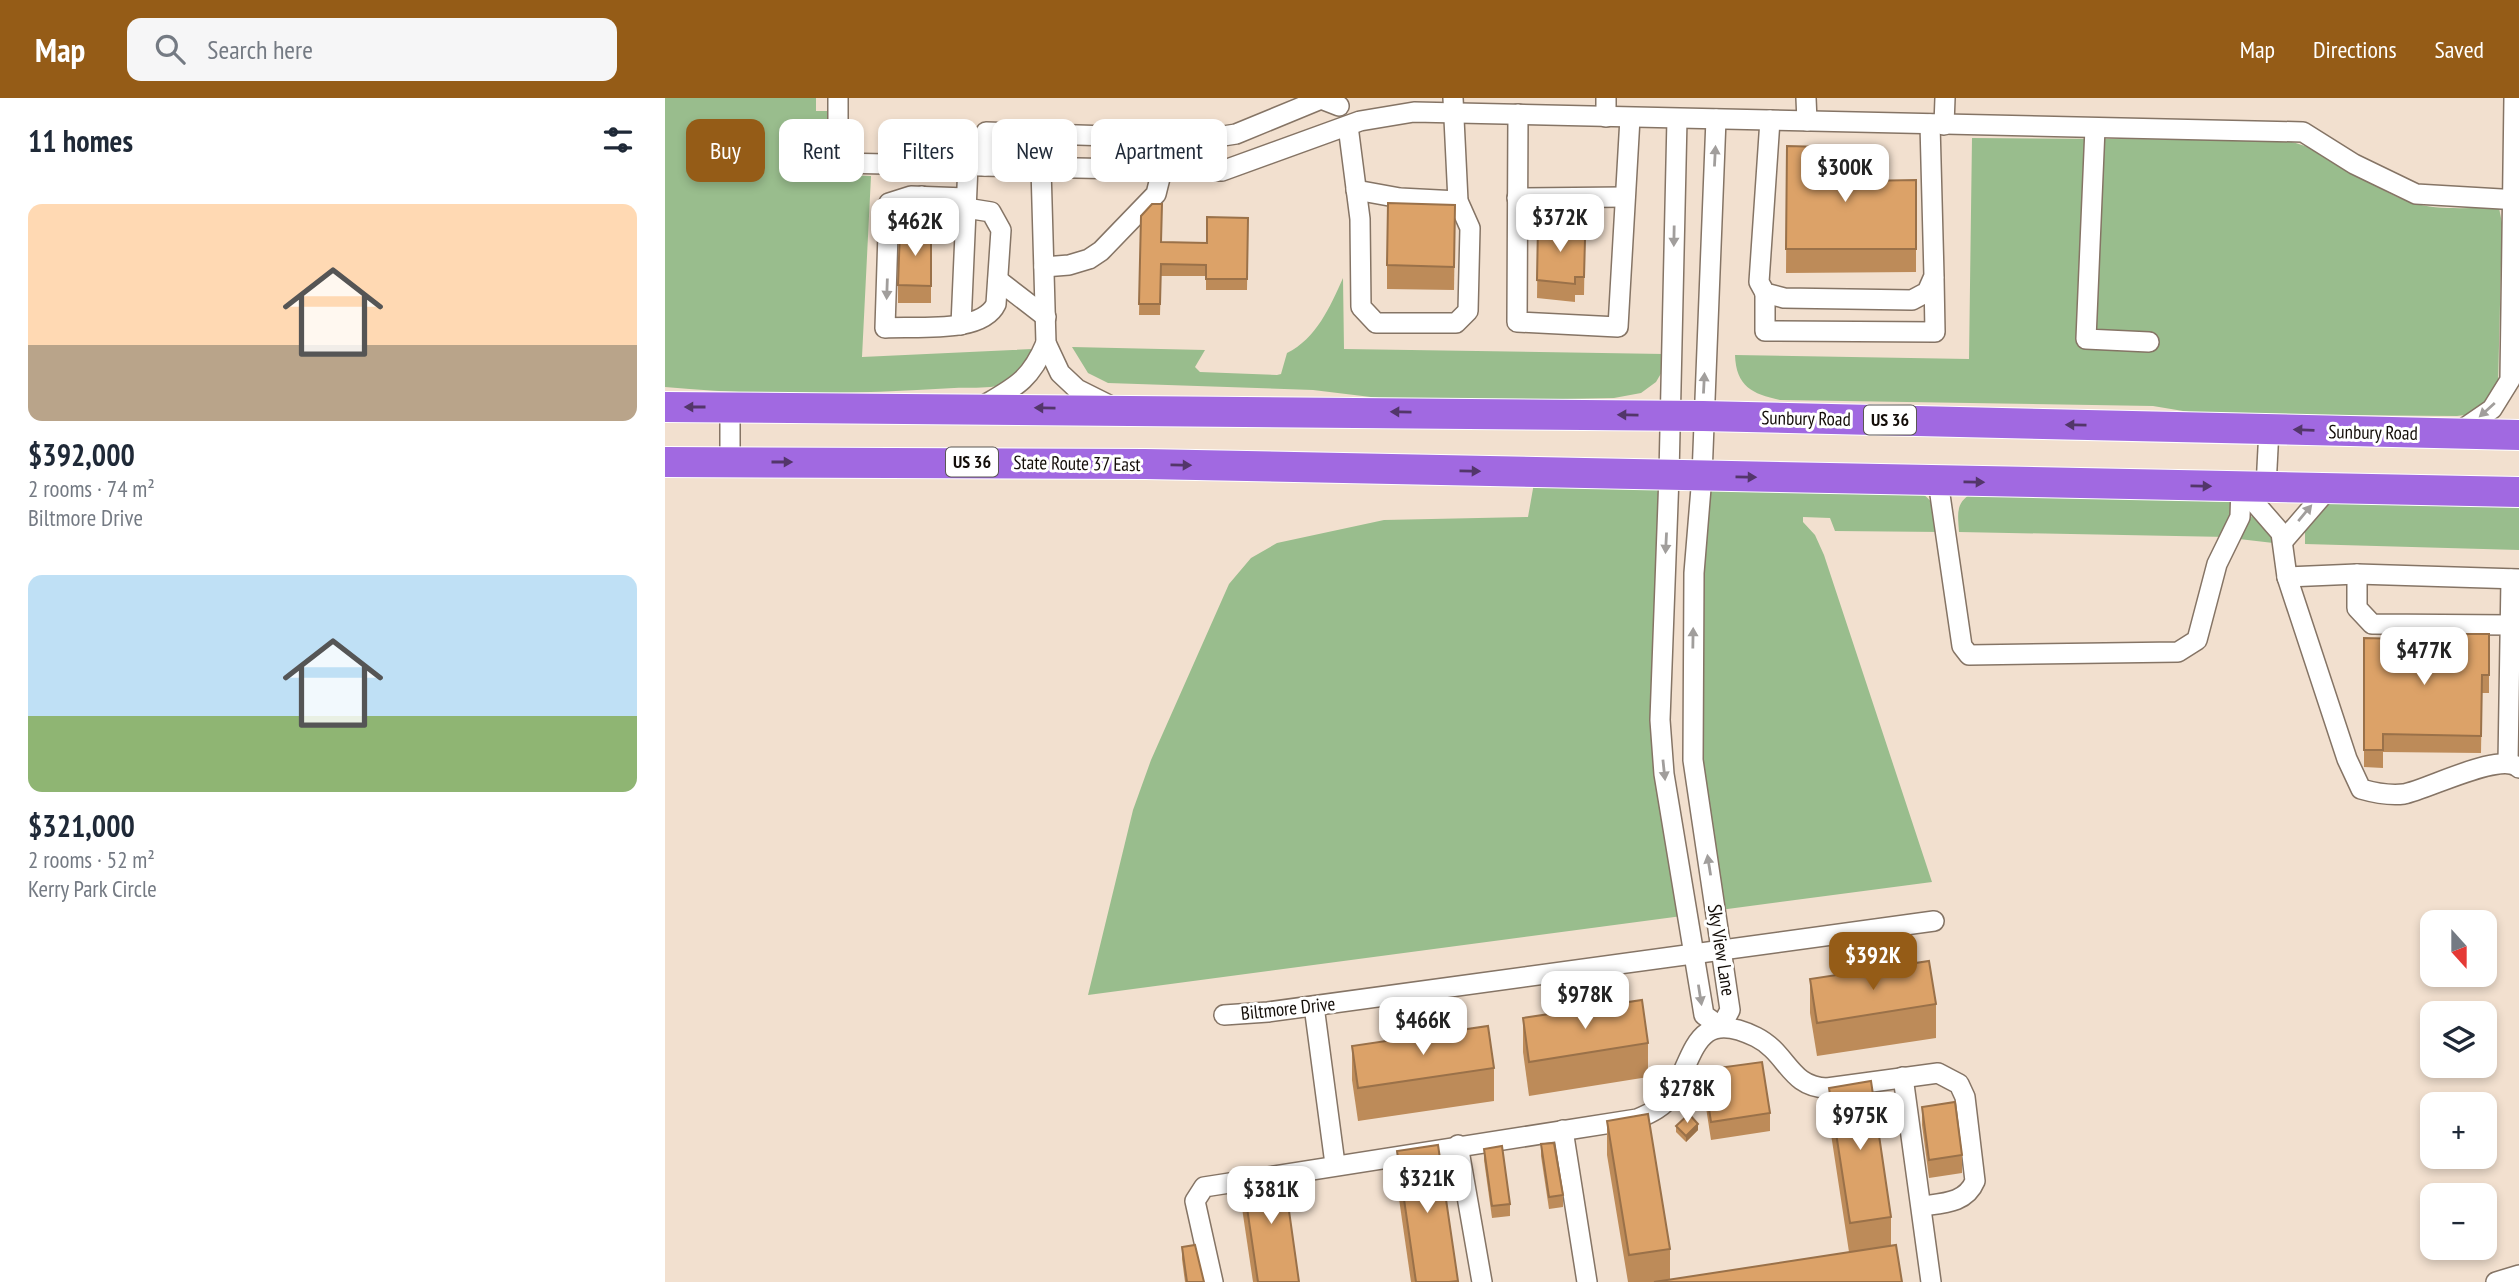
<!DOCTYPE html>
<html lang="en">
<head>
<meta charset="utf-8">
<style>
	body { margin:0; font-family:"PT Sans Narrow",sans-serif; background:#f6f6f7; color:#1f2937; height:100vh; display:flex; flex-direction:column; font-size:26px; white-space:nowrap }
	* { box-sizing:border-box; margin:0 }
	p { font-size:23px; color:#747a83 }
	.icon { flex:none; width:38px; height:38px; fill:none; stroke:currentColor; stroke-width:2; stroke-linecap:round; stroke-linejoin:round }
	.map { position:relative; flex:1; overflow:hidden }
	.details { display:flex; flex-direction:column; background:#fff; width:665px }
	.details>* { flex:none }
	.top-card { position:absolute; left:21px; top:21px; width:665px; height:63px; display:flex; gap:14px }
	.needle { width:46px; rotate:159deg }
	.buttons { position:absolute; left:1755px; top:812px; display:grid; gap:14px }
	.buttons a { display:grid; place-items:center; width:77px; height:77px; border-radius:14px; background:#fff; box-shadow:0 4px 10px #0003; font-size:35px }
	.price { position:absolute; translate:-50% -60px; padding:0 16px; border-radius:14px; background:#fff; color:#222; font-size:23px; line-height:46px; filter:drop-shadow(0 2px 4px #0008) }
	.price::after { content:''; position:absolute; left:50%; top:42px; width:21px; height:16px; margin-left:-10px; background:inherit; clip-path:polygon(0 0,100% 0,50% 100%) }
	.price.selected { background:#955c17; color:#fff }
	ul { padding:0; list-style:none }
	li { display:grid; align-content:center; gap:14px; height:371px; padding:0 28px }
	li span { display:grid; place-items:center; height:217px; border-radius:14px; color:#555 }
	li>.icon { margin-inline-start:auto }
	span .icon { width:126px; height:126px; fill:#fffc; stroke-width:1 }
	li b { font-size:30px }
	h2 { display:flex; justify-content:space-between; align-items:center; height:84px; padding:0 28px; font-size:30px }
	.tag { padding:0 24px; border-radius:14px; background:#fff; box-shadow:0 4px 10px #0003; font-size:24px; line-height:63px }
	.tag.selected { background:#955c17; color:#fff }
	header { display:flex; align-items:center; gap:42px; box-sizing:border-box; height:98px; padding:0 35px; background:#955c17; color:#fff }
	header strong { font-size:33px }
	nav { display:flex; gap:38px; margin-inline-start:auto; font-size:24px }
	.search { width:490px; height:63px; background:#f6f6f7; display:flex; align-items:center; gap:18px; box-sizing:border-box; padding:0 24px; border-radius:14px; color:#747a83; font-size:26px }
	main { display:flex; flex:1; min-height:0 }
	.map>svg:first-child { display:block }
</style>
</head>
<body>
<header>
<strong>Map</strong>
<div class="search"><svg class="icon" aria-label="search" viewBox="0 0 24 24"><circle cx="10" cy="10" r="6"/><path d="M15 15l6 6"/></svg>Search here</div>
<nav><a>Map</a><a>Directions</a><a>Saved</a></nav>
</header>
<main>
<section class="details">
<h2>11 homes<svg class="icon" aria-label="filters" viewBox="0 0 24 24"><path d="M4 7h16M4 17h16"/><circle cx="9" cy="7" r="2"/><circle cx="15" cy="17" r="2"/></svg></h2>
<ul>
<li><span style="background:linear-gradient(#ffd9b3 65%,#b9a48a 0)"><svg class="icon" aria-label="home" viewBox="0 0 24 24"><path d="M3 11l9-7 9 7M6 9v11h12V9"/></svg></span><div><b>$392,000</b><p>2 rooms · 74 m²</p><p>Biltmore Drive</p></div></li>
<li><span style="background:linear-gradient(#bfe0f5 65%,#8fb573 0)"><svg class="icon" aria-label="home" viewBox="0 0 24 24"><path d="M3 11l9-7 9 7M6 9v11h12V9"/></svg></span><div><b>$321,000</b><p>2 rooms · 52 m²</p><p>Kerry Park Circle</p></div></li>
</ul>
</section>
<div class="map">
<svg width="1854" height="1184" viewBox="0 0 1854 1184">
	<rect width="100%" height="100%" fill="#f2e0cf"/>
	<g fill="#99bd8d">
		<path d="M0,0H151V13H164L159,76L206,78L197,259L367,251C366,262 352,278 342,284C329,292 304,289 289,290C194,296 95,298 0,289Z"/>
		<path d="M1307,40L1616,42C1667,49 1700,90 1748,105C1774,113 1807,109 1834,110L1837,125L1833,288L1824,303L1808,316L1792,318L1536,316L1488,308L1115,302C1087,296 1071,288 1070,257L1304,261Z"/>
		<path d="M678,180L679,251L999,256L998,272L991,284L976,295L949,300L798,303L714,300L648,292L443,285L423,275L407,249L540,252L530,269L535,274L612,277L616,276L622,255C651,241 665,209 678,180Z"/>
		<polygon points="869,385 998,388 989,610 1017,818 423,897 468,712 486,662 564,486 586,460 612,445 719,422 863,419"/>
		<path d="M1040,389L1255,394C1271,405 1274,415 1277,434L1170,433L1165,420L1138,419V424L1150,437L1159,457L1267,784L1055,812L1032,626Z"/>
		<path d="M1306,396L1572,404L1563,439L1294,434C1293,417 1290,405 1306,396Z"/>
		<polygon points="1661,403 1854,407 1854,452 1640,446 1640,430"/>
		<polygon points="1591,410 1617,446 1574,441"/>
	</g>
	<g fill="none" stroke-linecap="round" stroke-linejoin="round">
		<g stroke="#857465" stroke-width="22">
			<g id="minor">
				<polyline points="173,0 173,65 557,73 695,23 749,14 1638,34 1689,66 1751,96 1854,102"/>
				<polyline points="1141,0 1142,23"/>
				<polyline points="853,16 852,224 953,229 965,20"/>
				<polyline points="941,19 941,0"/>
				<polyline points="1012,21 1004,377 995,622 999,676 1039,917 1056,929"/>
				<polyline points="1051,21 1037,378 1029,475 1028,662 1065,912 1056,929"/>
				<polyline points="1105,22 1094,184 1100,195 1119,200 1247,202 1262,194 1269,178 1265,26"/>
				<polyline points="1279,27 1280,0"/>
				<polyline points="683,28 695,121 696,209 711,225 791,225 803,213 805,130 793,103 788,0"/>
				<polyline points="1430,30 1421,241 1484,244"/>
				<polyline points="320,68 321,34 475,39 475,72"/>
				<polyline points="376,70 381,245 395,275 412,291 448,309"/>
				<polyline points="522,73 526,43 571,36 656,1 674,8"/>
				<polyline points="691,92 735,100 793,103"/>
				<polyline points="852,100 960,99"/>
				<path d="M301,110L326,114L336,132L331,206C317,236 250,228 220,230L223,135L220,115L224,105L246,98L301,100"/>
				<polyline points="223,135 257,98"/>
				<polyline points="379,169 404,167 424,161 436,153 491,96 497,72"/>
				<polyline points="333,182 381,219"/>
				<polyline points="1100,195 1100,233 1270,234 1269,180"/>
				<polyline points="296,227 303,67"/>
				<path d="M316,309C350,289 365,283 381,245"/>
				<polyline points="1792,335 1827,311 1845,282 1849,0"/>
				<polyline points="65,364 65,309"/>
				<polyline points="1273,383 1297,548 1304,557 1513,554 1532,542 1552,466 1575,419 1576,389"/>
				<path d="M1576,389L1616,435L1622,479L1682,661L1696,691C1710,695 1724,698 1739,696C1764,691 1836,653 1854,670"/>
				<polyline points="1601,389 1604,331"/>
				<polyline points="1619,442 1664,390"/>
				<polyline points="1692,476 1692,510 1707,526 1846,527"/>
				<polyline points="1622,479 1692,476 1854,481"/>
				<polyline points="1843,665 1846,481"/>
				<polyline points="649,908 670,1066"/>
				<polyline points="559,917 603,914 1269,823"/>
				<polyline points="1238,979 1266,1184"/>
				<polyline points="898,1032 922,1184"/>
				<polyline points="793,1047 817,1184"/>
				<path d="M548,1184L530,1103L539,1089L972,1021C986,1015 999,1009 1007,996C1030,957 1030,909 1091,939C1123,955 1124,989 1162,990L1273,975L1294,986L1300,999L1310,1083C1301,1105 1279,1105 1257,1108"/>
				<polyline points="1831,1184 1854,1177"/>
			</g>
		</g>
		<g stroke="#fff" stroke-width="32">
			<g id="highway">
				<polyline points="0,309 1038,318 1854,337"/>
				<polyline points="0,364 480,366 1854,394"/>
			</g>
		</g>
		<use href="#minor" stroke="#fff" stroke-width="19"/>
		<use href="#highway" stroke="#a169e1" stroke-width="30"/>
	</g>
	<g fill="#bd8b59">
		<polygon points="1122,48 1196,83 1251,82 1251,174 1121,175"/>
		<polygon points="476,118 496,144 542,145 583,120 582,192 541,192 541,178 496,178 495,217 474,217"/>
		<polygon points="873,127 910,141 920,141 919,197 910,197 910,204 872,200"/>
		<polygon points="790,130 789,192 722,191 722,167"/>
		<polygon points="266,132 266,205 233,205 233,187"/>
		<polygon points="1824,536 1824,595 1817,595 1816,655 1718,654 1718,670 1699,669 1699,540 1783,542"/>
		<polygon points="1145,881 1271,906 1271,940 1152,958 1145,915"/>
		<polygon points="858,920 983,945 983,979 864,998 858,954"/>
		<polygon points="687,948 829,970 829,1003 693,1023 687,982"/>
		<polygon points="1038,972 1105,1015 1105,1033 1046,1042 1038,990"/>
		<polygon points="1164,990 1226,1119 1226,1148 1237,1184 963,1184 942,1057 942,1023 1005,1151 1005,1182 1184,1154 1164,1023"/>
		<polygon points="1257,1009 1297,1057 1297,1075 1264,1080 1257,1027"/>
		<polygon points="1011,1028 1033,1032 1021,1044 1011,1034"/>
		<polygon points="876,1046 898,1097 898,1109 884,1111 876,1058"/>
		<polygon points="773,1047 793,1184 746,1184 732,1087 732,1053"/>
		<polygon points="819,1051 845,1106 845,1118 827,1120 819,1062"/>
		<polygon points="577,1076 634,1184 588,1184 577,1110"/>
		<polygon points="517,1149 539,1184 520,1184 517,1161"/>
	</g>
	<polygon fill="#9a7149" points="1033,1026 1033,1032 1021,1044 1021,1038"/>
	<g fill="#dca268" stroke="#9a7149" stroke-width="2">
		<polygon points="1122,48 1195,50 1196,83 1251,82 1251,151 1121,151"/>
		<polygon points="723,105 790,107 789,169 722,167"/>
		<polygon points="487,106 497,106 496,144 542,145 542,119 583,120 582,181 541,181 541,167 496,166 495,206 474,206 476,118"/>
		<polygon points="873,127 910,128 910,141 920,141 919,179 910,179 910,186 872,182"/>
		<polygon points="235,132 266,132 266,188 233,187"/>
		<polygon points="1783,536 1824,536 1824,577 1817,577 1816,638 1718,636 1718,652 1699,652 1699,540 1783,542"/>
		<polygon points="1264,863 1271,906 1152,925 1145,881"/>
		<polygon points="977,902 983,945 864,964 858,920"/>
		<polygon points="823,928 829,970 693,990 687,948"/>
		<polygon points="1097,964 1105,1015 1046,1024 1038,972"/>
		<polygon points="1206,983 1226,1119 1185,1125 1164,990"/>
		<polygon points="1290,1004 1297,1057 1264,1062 1257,1009"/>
		<polygon points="983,1016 1005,1151 964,1157 942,1023"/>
		<polygon points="1024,1016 1033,1026 1021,1038 1011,1028"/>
		<polygon points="889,1045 898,1097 884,1099 876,1046"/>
		<polygon points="773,1047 793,1183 784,1184 751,1184 732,1053"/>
		<polygon points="837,1048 845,1106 827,1108 819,1051"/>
		<polygon points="618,1070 634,1184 593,1184 577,1076"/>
		<polygon points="530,1147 539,1184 522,1184 517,1149"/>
		<polygon points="1231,1147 1237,1184 989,1184"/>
	</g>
	<defs><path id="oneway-solid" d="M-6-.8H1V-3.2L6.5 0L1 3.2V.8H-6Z" transform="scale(1.75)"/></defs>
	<g fill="#a19e9c">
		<use href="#oneway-solid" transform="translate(1050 58) rotate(-87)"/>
		<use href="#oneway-solid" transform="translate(1009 138) rotate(91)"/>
		<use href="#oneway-solid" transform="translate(222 191) rotate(92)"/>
		<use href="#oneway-solid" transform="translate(1039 285) rotate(-87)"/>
		<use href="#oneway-solid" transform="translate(1822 312) rotate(138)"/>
		<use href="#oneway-solid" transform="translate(1640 415) rotate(-50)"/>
		<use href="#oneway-solid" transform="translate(1001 445) rotate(93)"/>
		<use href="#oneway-solid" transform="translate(1028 540) rotate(-89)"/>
		<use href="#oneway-solid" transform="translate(999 672) rotate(84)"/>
		<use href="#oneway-solid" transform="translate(1044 767) rotate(-99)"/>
		<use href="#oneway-solid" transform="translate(1035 897) rotate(81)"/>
	</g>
	<g fill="#53366a">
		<use href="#oneway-solid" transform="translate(30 309) rotate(-180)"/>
		<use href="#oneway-solid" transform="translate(380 310) rotate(-179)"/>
		<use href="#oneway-solid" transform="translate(736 314) rotate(-179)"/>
		<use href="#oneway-solid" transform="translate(963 317) rotate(-179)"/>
		<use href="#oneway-solid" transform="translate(1411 327) rotate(-179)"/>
		<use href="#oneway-solid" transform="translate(1639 332) rotate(-178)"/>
		<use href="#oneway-solid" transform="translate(117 364)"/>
		<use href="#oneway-solid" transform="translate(516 367) rotate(1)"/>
		<use href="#oneway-solid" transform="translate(805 373) rotate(1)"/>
		<use href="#oneway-solid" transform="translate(1081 379) rotate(1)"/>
		<use href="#oneway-solid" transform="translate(1309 384) rotate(1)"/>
		<use href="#oneway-solid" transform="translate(1536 388) rotate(1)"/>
	</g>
	<g text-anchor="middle" stroke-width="6" stroke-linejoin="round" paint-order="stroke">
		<g fill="#fff" stroke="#5a5652" stroke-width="2">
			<rect x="1199" y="307.5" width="52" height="29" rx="5"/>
			<rect x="281" y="349.5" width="52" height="29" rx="5"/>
		</g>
		<g font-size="18" font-weight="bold" fill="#130d08">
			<text x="1225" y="328">US 36</text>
			<text x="307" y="370">US 36</text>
		</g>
		<g font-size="19" fill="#130d08" stroke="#fff">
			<text transform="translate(1141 320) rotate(1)" y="7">Sunbury Road</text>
			<text transform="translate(1708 334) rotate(1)" y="7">Sunbury Road</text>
			<text transform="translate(412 365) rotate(1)" y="7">State Route 37 East</text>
			<text transform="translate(1057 852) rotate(81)" y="7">Sky View Lane</text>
			<text transform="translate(623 910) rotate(-6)" y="7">Biltmore Drive</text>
		</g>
	</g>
</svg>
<div class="buttons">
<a><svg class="needle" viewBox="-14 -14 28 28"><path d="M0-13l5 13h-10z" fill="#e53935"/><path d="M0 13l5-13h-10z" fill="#747a83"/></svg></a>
<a><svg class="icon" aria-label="layers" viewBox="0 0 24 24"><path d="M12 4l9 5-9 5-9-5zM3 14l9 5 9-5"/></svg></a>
<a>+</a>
<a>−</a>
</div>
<b class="price" style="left:1180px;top:106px">$300K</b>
<b class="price" style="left:895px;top:156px">$372K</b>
<b class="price" style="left:250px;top:160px">$462K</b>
<b class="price" style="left:1759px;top:589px">$477K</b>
<b class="price selected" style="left:1208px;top:894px">$392K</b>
<b class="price" style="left:920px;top:933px">$978K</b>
<b class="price" style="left:758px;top:959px">$466K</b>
<b class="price" style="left:1022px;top:1027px">$278K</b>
<b class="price" style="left:1195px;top:1054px">$975K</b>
<b class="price" style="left:762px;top:1117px">$321K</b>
<b class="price" style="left:606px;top:1128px">$381K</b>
<div class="top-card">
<a class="tag selected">Buy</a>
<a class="tag">Rent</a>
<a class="tag">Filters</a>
<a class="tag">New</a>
<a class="tag">Apartment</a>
</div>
</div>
</main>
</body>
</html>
